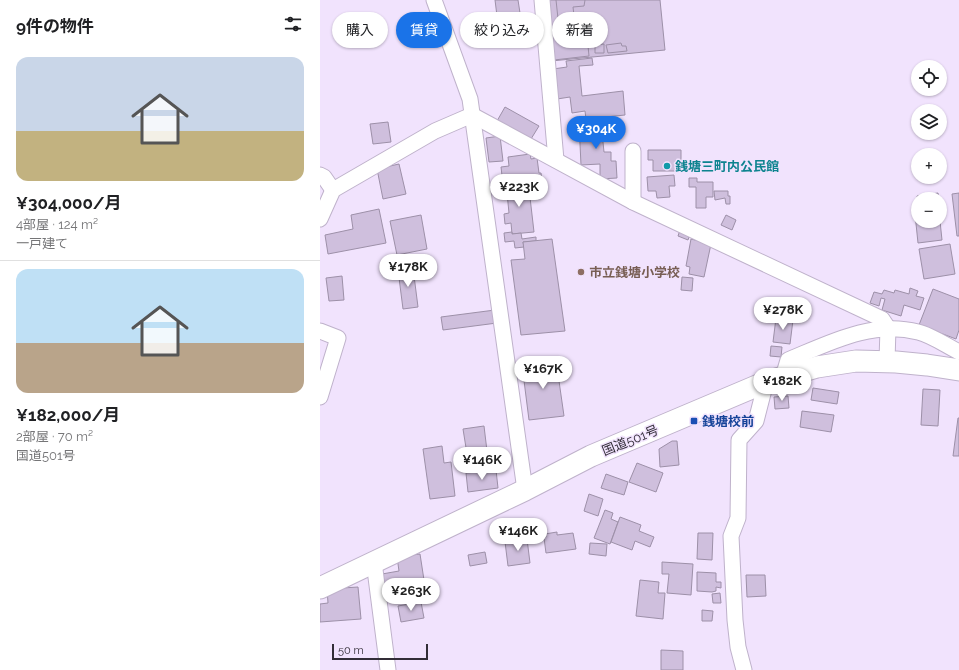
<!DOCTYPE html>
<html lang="ja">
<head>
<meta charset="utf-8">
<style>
	body { margin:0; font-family:Raleway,"Noto Sans JP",sans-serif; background:#f2f2f2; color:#202124; height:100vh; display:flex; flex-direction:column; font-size:15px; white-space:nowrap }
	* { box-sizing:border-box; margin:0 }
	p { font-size:13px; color:#757577 }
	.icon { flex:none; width:22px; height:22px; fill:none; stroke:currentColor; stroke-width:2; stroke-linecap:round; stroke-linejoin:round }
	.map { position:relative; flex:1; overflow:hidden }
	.side { display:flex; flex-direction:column; background:#fff; width:320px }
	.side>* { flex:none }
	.hud { position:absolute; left:12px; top:12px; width:380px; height:36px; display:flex; gap:8px }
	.fabs { position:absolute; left:591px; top:60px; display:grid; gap:8px }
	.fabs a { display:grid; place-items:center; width:36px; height:36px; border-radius:50%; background:#fff; box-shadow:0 1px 3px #0004; font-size:20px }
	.scale { position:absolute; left:12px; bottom:10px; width:96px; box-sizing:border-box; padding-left:4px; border:2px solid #322d37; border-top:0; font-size:11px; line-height:14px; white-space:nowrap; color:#322d37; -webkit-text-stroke:3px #f1e3fd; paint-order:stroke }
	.price { position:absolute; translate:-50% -34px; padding:0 9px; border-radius:14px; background:#fff; color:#222; font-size:13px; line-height:26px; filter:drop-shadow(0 1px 2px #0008) }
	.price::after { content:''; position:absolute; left:50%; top:24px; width:12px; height:9px; margin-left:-6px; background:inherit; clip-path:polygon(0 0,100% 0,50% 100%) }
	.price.selected { background:#1a73e8; color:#fff }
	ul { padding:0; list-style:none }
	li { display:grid; align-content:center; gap:8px; height:212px; padding:0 16px }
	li+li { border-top:1px solid #e0e0e0 }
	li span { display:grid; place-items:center; height:124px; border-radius:12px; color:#555 }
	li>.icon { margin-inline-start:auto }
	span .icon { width:72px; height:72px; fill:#fffc; stroke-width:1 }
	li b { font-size:17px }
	h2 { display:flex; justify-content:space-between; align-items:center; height:48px; padding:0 16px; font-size:17px }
	.pill { padding:0 14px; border-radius:18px; background:#fff; box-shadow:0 1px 3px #0004; font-size:14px; line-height:36px }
	.pill.selected { background:#1a73e8; color:#fff }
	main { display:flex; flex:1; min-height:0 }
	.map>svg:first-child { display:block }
</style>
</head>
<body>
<main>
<section class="side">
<h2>9件の物件<svg class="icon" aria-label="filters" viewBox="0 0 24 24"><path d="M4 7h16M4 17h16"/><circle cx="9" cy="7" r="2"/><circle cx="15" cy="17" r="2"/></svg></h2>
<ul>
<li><span style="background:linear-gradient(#c9d6e8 60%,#c2b280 0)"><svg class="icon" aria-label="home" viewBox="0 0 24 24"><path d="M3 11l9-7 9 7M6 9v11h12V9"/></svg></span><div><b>¥304,000/月</b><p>4部屋 · 124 m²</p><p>一戸建て</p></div></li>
<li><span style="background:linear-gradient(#bfe0f5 60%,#b9a48a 0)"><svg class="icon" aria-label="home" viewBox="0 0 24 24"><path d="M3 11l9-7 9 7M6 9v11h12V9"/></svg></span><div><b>¥182,000/月</b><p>2部屋 · 70 m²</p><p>国道501号</p></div></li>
</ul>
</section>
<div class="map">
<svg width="639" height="670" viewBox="0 0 639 670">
	<rect width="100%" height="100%" fill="#f1e3fd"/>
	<g fill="#cfbfdd" stroke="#9d90a8">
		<polygon points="175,0 198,0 200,13 177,16"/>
		<polygon points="225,0 340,0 345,50 231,61"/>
		<polygon points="236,0 265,0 264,6 253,7 256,33 262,32 262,36 267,36 269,56 234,60 231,38 240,37"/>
		<polygon points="301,43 302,46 306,46 307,51 288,53 286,45"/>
		<polygon points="284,44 284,53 275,53 275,45"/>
		<polygon points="272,58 273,65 259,66 262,96 303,91 305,115 266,119 265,111 252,113 250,97 237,99 233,69 247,67 246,61"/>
		<polygon points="185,107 219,126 211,139 177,121"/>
		<polygon points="68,122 71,142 53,144 50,124"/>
		<polygon points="259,123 281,123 284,152 291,152 291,161 296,161 297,178 280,179 280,164 261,165"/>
		<polygon points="180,136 183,161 169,162 166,138"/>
		<polygon points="328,150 361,150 361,171 333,171 333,160 328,160"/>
		<polygon points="210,154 211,159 217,158 219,173 221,173 222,181 208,183 208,180 183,184 181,167 189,166 188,157"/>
		<polygon points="79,164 86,194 63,199 57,169"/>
		<polygon points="354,175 355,186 349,186 350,197 337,198 336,191 328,191 327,177"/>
		<polygon points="369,178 377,178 377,182 393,182 393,197 386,197 386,208 376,208 376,187 369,187"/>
		<polygon points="208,180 214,232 192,234 191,223 185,224 184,214 189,213 186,183"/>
		<polygon points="394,191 408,191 408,196 410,196 410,204 406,204 405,198 395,200"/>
		<polygon points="618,193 619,199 598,199 598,203 597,196"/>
		<polygon points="639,193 639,236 637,236 632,194"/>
		<polygon points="59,209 66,243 8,254 5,235 33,229 31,215"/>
		<polygon points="595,214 598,214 598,221 620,221 622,240 598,243"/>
		<polygon points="101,215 107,249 77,255 70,221"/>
		<polygon points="406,215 416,220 412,230 401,225"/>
		<polygon points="361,227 371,231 368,240 358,236"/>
		<polygon points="192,232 192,234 201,233 202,239 216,237 216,241 203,242 204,247 195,248 194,241 185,242 184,233"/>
		<polygon points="232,239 245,331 201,335 191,260 205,259 203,242"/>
		<polygon points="371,239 391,244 384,277 369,274 370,267 366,266"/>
		<polygon points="630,244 635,274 604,279 599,249"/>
		<polygon points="93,268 98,307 83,309 78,270"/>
		<polygon points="22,276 24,300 9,301 6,278"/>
		<polygon points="362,277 373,278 372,291 361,290"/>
		<polygon points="590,288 598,291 596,296 604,298 600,310 584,305 581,316 562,310 565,299 561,298 559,306 550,303 554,292 562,294 564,290 574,293 575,290 589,294"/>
		<polygon points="613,289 639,299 639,330 636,339 599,325"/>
		<polygon points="175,310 177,323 123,330 121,317"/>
		<polygon points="456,318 473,320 470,344 453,342"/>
		<polygon points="451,346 462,347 461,357 450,356"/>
		<polygon points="236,360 244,416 209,420 202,365"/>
		<polygon points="493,388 519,392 517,404 491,400"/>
		<polygon points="603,389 620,390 618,426 601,425"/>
		<polygon points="468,396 469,408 455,409 454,397"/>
		<polygon points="482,411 514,415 511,432 480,427"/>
		<polygon points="638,418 639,418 639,456 633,456"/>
		<polygon points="164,426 167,451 147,454 143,429"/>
		<polygon points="352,441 357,441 359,465 340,467 339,449"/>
		<polygon points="122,446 124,463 131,462 135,496 110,499 103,449"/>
		<polygon points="317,463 343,473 336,492 309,482"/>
		<polygon points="176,470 178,488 148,492 146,473"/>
		<polygon points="286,474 308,482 304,495 281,488"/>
		<polygon points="269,494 283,499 278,516 264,511"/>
		<polygon points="285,510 293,513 291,519 298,522 290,544 274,538"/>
		<polygon points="300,517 321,525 319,531 334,537 330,547 315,541 312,550 291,542"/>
		<polygon points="237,532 237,535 253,533 256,549 226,553 224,538 226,537 225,534"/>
		<polygon points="378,533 393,533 392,560 377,559"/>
		<polygon points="207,539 210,563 188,566 185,542"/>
		<polygon points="270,543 287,544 286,556 269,554"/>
		<polygon points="165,552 167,563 150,566 148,555"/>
		<polygon points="100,554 104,580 64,586 62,574 79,571 77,557"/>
		<polygon points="342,562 373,564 371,595 347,593 349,574 342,574"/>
		<polygon points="377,572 396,573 396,582 401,582 401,588 396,587 396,591 392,592 377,591"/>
		<polygon points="426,575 445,575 446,596 427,597"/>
		<polygon points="320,580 339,582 338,593 345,593 343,619 316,616"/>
		<polygon points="38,587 41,619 0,622 0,604 8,603 7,589"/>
		<polygon points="99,589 100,598 80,600 79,592"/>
		<polygon points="400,593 401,603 393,603 392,594"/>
		<polygon points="101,602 104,618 81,622 78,606"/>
		<polygon points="382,610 393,611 392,621 382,621"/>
		<polygon points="341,650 363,651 363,670 341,670"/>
	</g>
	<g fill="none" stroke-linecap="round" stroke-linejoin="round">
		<g stroke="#bfb2cb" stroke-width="17">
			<g id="minor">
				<polyline points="114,0 150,99 205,490"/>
				<polyline points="222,0 236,160"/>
				<polyline points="152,115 313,202 562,319 568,328 567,361"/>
				<polyline points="313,151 313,202"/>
				<polyline points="0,175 4,177 13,190"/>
				<polyline points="0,219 13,190 115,131 152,115"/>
				<polyline points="0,331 18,338 0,397"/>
				<path d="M463,377L468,360C509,343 552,320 598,332C611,335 627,346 639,352"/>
				<polyline points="54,562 68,670"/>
				<polyline points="424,670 418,647 415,620 411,536 418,518 419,440 436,421 446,382"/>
			</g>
		</g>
		<g stroke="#bfb2cb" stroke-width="23">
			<polyline id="highway" points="0,588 205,490 271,456 446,382 497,367 536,361 576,362 607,365 639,370"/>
		</g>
		<use href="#minor" stroke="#fff" stroke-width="15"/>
		<use href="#highway" stroke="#fff" stroke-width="21"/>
	</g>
	<circle fill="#0f9aa8" stroke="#f1e3fd" stroke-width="1.5" cx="347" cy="166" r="4"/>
	<circle fill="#8d6e63" stroke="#f1e3fd" stroke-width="1.5" cx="261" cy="272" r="4"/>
	<rect fill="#1a4fb4" stroke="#f1e3fd" stroke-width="1.5" x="370" y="417" width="8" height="8" rx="2"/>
	<g text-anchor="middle" stroke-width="3" stroke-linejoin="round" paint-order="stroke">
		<g font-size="13" font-weight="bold" fill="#0d838f" stroke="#f1e3fd" text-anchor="start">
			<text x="355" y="171">銭塘三町内公民館</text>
		</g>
		<g font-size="13" font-weight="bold" fill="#785e54" stroke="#f1e3fd" text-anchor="start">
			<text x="269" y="277">市立銭塘小学校</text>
		</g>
		<g font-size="13" font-weight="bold" fill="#164399" stroke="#f1e3fd" text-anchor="start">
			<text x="382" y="426">銭塘校前</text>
		</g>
		<g font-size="13" fill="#322d37" stroke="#f1e3fd">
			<text transform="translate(310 440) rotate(-22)" y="5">国道501号</text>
		</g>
	</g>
</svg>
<div class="fabs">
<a><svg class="icon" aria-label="locate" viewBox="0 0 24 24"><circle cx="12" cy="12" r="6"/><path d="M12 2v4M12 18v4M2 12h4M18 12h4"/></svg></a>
<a><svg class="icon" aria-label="layers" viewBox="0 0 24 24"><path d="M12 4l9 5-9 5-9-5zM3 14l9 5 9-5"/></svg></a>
<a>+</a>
<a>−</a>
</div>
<div class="scale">50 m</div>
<b class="price selected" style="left:276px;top:150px">¥304K</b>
<b class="price" style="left:199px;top:208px">¥223K</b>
<b class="price" style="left:88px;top:288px">¥178K</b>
<b class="price" style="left:463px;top:331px">¥278K</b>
<b class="price" style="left:223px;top:390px">¥167K</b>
<b class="price" style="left:462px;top:402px">¥182K</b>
<b class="price" style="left:162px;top:481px">¥146K</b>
<b class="price" style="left:198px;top:552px">¥146K</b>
<b class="price" style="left:91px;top:612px">¥263K</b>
<div class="hud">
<a class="pill">購入</a>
<a class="pill selected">賃貸</a>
<a class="pill">絞り込み</a>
<a class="pill">新着</a>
</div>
</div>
</main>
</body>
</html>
